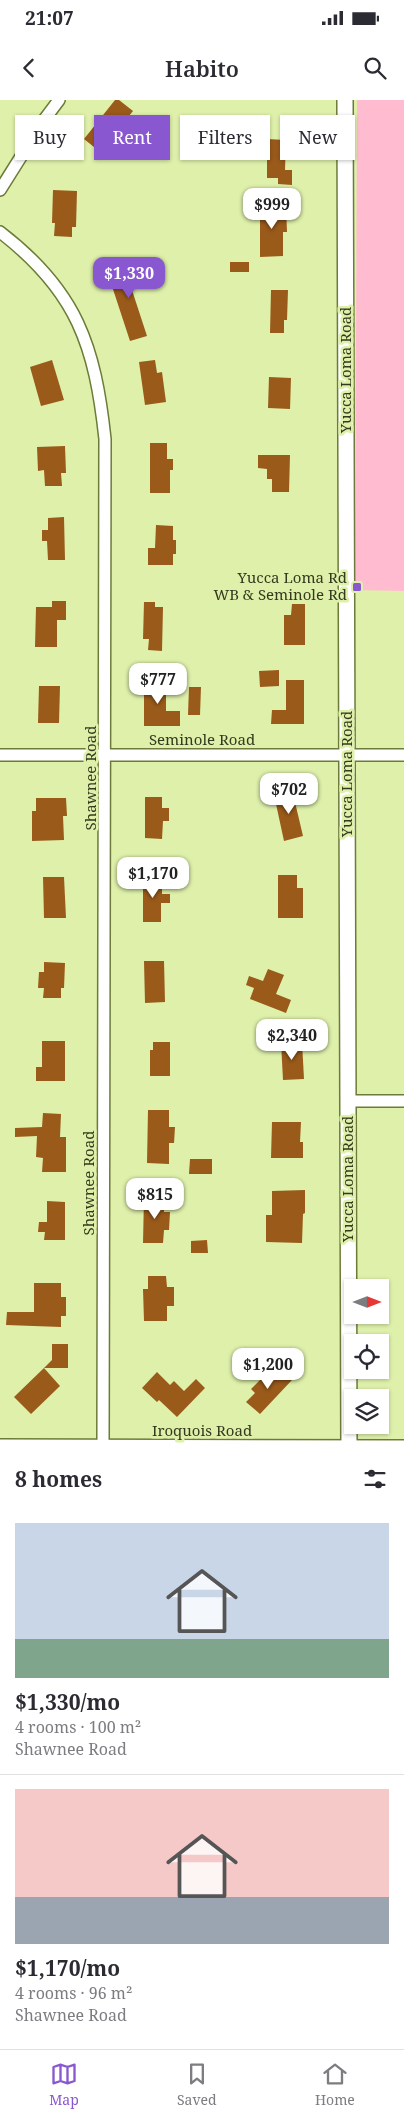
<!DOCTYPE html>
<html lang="en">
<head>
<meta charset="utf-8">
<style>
	body { margin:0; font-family:"Noto Serif",serif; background:#f7f7f7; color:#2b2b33; height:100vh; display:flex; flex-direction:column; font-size:19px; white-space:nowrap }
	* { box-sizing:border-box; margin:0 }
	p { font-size:16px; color:#7c7c81 }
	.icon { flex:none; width:28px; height:28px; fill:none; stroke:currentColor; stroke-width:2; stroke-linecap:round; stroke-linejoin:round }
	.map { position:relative; height:1349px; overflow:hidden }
	.sheet { display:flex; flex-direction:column; background:#fff; flex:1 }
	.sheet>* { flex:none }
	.top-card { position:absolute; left:15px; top:15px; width:375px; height:45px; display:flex; gap:10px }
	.needle { width:32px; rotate:90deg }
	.controls { position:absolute; left:344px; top:1179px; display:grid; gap:10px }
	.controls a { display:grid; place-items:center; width:45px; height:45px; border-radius:0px; background:#fff; box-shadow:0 1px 4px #0004; font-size:25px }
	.price { position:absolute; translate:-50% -42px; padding:0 11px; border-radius:10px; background:#fff; color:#222; font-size:16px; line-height:32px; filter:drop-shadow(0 1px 2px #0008) }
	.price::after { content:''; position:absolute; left:50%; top:30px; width:15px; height:11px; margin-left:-8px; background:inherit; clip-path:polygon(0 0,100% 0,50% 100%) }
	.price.active { background:#8957cf; color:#fff }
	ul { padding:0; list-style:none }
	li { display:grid; align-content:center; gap:10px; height:265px; padding:0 15px }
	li+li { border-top:1px solid #e1e1e2 }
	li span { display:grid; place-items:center; height:155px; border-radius:0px; color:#555 }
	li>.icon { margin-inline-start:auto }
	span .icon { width:90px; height:90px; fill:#fffc; stroke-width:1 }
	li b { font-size:21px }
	h2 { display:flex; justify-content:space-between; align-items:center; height:60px; padding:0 15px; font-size:21px }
	.pill { padding:0 18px; border-radius:0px; background:#fff; box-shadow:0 1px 4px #0004; font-size:18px; line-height:45px }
	.pill.active { background:#8957cf; color:#fff }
	.status { display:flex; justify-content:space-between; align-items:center; height:35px; padding:0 25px; background:#fff; direction:ltr }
	.status svg { height:14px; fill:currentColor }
	header { display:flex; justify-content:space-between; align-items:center; height:65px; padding:0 15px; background:#fff; font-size:22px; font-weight:600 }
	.dock { display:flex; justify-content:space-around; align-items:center; height:70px; border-top:1px solid #e1e1e2; background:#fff; font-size:14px; color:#7c7c81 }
	.dock a { display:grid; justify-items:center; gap:2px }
	.dock .active { color:#8957cf }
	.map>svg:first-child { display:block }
</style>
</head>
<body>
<div class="status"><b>21:07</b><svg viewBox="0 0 49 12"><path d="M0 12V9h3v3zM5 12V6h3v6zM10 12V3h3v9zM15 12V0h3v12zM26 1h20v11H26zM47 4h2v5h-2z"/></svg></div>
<header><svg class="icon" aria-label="back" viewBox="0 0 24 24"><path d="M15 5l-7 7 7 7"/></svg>Habito<svg class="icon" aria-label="search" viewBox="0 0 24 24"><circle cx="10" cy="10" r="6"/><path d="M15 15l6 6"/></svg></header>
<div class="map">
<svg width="404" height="1349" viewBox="0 0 404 1349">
	<rect width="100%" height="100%" fill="#def0aa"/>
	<polygon fill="#ffbbcf" points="357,0 404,0 404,491 355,490"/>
	<g fill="#9a5a1a">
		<polygon points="115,0 119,0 133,11 120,27 125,30 113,45 108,41 99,51 84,39"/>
		<polygon points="267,39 286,40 285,70 292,70 292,85 278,84 278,78 267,78"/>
		<polygon points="53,90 77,91 76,127 72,127 72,137 54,136 55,123 52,123"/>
		<polygon points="260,106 286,106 287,132 283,132 283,156 260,157"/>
		<rect x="230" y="162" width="19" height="10"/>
		<polygon points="141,163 146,179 130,184 147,236 130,241 108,174"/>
		<polygon points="271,190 288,190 287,220 284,220 284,233 270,233"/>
		<polygon points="52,260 64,300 41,306 30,267"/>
		<polygon points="155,260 157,273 162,272 166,302 145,305 139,262"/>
		<polygon points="269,277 291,278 290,309 268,308"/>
		<polygon points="150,343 167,343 167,359 173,359 173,370 170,370 170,393 150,393"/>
		<polygon points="65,346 66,373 61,373 62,386 45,386 44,370 38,371 37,347"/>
		<polygon points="258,355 290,355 289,392 272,392 272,379 267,379 267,369 258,368"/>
		<polygon points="64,417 65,460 48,460 47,441 42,441 42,430 48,430 48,418"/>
		<polygon points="156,425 173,426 173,440 176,440 176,454 173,454 173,465 148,465 148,448 155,448"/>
		<polygon points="52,501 66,501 66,520 57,520 57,547 35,547 36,507 52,507"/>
		<polygon points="144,502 155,502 155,507 163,507 162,551 148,550 149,539 143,539"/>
		<polygon points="292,504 305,504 305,545 284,545 284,515 291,515"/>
		<polygon points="279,570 279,586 260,587 259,571"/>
		<polygon points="144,576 161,576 161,587 166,587 166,611 180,611 180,626 144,626"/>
		<polygon points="286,580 304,580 304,624 271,624 272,610 286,610"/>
		<polygon points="39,586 60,586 59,623 38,623"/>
		<polygon points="189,587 201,587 200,615 188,615"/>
		<polygon points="293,687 296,698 294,698 303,736 284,741 276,704 282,702 279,691"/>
		<polygon points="145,697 162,697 162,708 169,708 169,721 163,721 162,739 145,738"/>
		<polygon points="36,698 66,698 67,716 63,716 64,740 32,741 32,711 36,711"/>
		<polygon points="143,774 156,774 156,783 162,783 162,794 170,794 170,803 161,803 161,822 143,822"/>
		<polygon points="278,775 297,775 297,788 303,788 303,818 278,818"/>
		<polygon points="43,777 64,777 66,818 44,818"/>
		<polygon points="144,861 164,861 165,902 145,903"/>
		<polygon points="44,862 65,863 64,888 61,888 61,898 43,898 44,888 38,888 39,872 44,872"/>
		<polygon points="268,869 284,875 276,894 291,900 286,913 250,899 254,888 246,885 249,876 263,881"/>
		<polygon points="42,941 65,941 65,981 36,981 36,967 42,967"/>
		<polygon points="153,942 170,942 170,976 150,976 150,950 153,950"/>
		<polygon points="281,942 302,942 304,979 283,980"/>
		<polygon points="148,1010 169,1010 169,1027 175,1027 174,1043 169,1043 169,1064 147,1063"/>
		<polygon points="43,1013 61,1014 60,1037 66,1037 66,1072 42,1072 43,1058 36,1057 37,1036 15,1037 15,1028 42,1027"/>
		<polygon points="272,1022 301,1022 300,1042 303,1042 303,1058 271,1058"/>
		<polygon points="190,1059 212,1059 212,1074 189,1074"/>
		<polygon points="305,1090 305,1113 303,1114 302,1143 266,1142 266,1115 272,1115 272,1091"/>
		<polygon points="144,1097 164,1097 164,1112 170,1112 169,1130 164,1130 163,1143 143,1143"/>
		<polygon points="47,1101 65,1102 65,1140 44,1140 45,1132 38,1132 39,1122 47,1122"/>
		<polygon points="207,1140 208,1153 191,1153 191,1141"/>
		<polygon points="148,1176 166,1176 167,1187 174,1187 174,1206 167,1206 167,1221 144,1221 143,1189 148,1189"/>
		<polygon points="34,1183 61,1183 61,1197 66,1197 66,1216 61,1216 61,1227 6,1225 7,1212 34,1212"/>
		<polygon points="52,1244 68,1244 68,1268 44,1268 52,1260"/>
		<polygon points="278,1267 292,1280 260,1314 246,1302 255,1293 251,1289 264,1276 267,1278"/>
		<polygon points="44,1268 60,1286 31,1314 14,1297"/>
		<polygon points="157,1272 170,1285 174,1281 184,1291 196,1279 205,1288 177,1317 159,1300 157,1302 142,1288"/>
	</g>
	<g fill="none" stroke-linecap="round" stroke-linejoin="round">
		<g stroke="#6c7b39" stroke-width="14">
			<g id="minor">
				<polyline points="0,90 44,20 59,0"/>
				<path d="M0,132C77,191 95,246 105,339L103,1349"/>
				<polyline points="0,655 404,655"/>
				<polyline points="348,1001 404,1001"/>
				<polyline points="0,1345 404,1346"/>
			</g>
		</g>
		<g stroke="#6c7b39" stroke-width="18">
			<polyline id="secondary" points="345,0 349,1349"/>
		</g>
		<use href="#minor" stroke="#fff" stroke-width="11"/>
		<use href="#secondary" stroke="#fff" stroke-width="15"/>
	</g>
	<rect fill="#8957cf" stroke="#def0aa" stroke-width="2" x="352" y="482" width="10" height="10" rx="2.5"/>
	<g text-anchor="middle" stroke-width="5" stroke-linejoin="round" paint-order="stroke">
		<g font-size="15" fill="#343a1e" stroke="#def0aa">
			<text transform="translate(346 270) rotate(-90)" y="5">Yucca Loma Road</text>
			<text x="202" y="645">Seminole Road</text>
			<text transform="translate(347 674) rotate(-90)" y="5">Yucca Loma Road</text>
			<text transform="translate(91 678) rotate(-90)" y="5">Shawnee Road</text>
			<text transform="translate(348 1079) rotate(-90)" y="5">Yucca Loma Road</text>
			<text transform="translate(89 1083) rotate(-90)" y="5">Shawnee Road</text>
			<text x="202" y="1336">Iroquois Road</text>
		</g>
		<g font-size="15" fill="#343a1e" stroke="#def0aa" text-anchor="end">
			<text x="347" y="483">Yucca Loma Rd<tspan x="347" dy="17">WB &amp; Seminole Rd</tspan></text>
		</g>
	</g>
</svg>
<div class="controls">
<a><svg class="needle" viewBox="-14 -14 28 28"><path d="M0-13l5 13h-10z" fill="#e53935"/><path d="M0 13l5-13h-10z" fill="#7c7c81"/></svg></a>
<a><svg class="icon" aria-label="locate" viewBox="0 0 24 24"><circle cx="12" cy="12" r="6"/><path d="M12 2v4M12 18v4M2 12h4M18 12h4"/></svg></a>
<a><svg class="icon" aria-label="layers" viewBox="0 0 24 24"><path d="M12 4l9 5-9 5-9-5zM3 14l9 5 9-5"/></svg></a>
</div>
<b class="price" style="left:272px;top:130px">$999</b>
<b class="price active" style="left:129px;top:199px">$1,330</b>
<b class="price" style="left:158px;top:605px">$777</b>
<b class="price" style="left:289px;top:715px">$702</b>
<b class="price" style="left:153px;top:799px">$1,170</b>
<b class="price" style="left:292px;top:961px">$2,340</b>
<b class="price" style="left:155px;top:1120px">$815</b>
<b class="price" style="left:268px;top:1290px">$1,200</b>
<div class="top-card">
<a class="pill">Buy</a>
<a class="pill active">Rent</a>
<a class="pill">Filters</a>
<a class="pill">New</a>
</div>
</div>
<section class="sheet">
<h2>8 homes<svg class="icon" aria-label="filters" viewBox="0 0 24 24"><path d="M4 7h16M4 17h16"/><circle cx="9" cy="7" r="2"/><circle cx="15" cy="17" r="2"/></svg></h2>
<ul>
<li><span style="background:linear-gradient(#c9d6e8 75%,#7fa58c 0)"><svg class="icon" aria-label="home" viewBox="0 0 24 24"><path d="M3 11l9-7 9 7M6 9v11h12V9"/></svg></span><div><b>$1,330/mo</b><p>4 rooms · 100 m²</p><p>Shawnee Road</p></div></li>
<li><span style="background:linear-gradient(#f6c9c9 70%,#9aa5b1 0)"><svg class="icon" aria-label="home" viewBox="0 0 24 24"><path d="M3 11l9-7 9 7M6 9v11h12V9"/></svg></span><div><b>$1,170/mo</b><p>4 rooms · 96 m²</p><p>Shawnee Road</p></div></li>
</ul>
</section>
<nav class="dock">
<a class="active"><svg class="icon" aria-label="map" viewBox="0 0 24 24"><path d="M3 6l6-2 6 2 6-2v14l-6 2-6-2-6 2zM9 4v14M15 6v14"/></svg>Map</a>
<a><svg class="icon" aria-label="saved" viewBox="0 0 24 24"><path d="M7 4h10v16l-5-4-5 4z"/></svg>Saved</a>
<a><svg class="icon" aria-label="home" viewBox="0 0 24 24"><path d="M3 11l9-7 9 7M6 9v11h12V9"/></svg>Home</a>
</nav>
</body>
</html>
